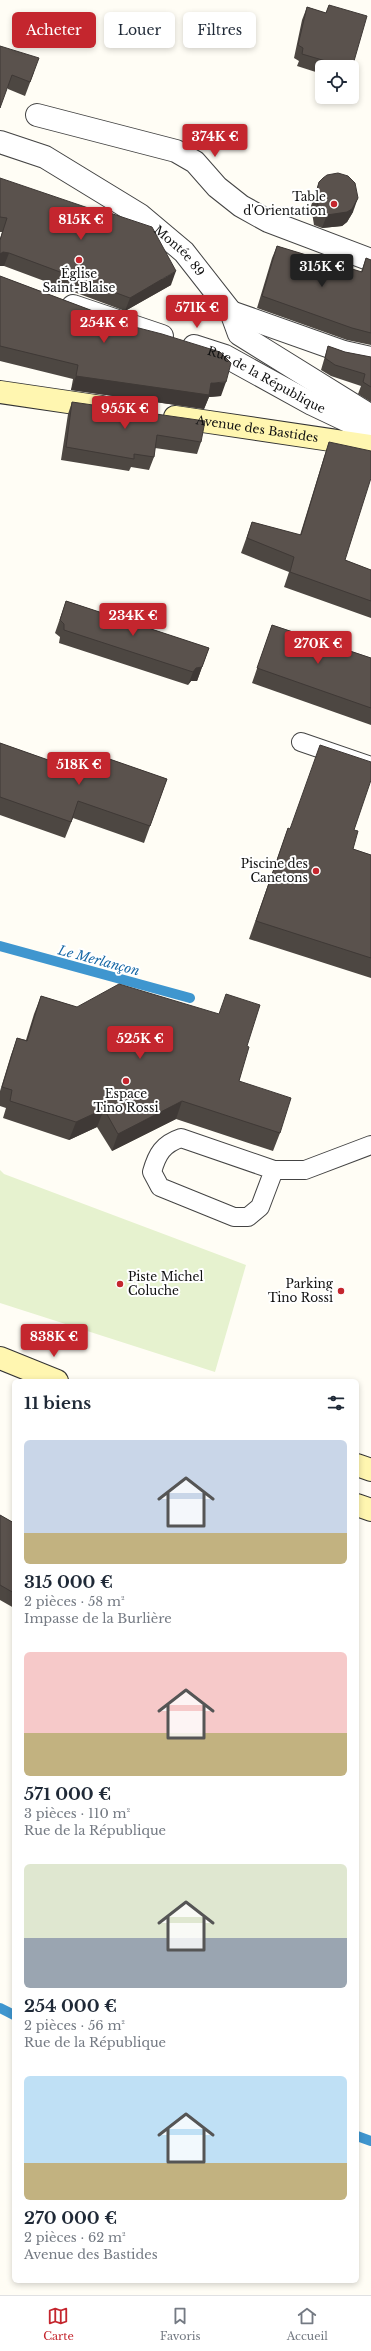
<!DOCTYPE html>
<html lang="fr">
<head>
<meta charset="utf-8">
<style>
	body { margin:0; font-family:"Libre Baskerville",serif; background:#f6f6f7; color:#1f2937; height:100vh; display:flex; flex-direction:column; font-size:15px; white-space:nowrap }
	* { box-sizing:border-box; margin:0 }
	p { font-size:13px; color:#747a83 }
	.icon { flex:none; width:22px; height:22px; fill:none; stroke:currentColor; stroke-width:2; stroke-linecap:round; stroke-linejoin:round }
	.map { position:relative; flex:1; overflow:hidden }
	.drawer { position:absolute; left:12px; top:1379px; width:347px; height:904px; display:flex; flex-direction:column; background:#fff; border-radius:6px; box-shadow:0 2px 6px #0003 }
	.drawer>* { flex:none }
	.guide { position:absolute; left:12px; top:12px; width:347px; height:36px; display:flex; gap:8px }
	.tools { position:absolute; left:315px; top:60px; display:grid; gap:8px }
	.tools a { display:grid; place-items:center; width:44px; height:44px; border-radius:6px; background:#fff; box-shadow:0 2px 6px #0003; font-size:20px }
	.price { position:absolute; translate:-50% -34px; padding:0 9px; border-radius:4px; background:#c4262e; color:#fff; font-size:13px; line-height:26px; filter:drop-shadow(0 1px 2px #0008) }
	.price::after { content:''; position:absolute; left:50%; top:24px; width:12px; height:9px; margin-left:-6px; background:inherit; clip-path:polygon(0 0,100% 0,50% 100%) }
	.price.active { background:#222; color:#fff }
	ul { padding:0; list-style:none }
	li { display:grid; align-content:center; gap:8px; height:212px; padding:0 12px }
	li span { display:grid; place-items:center; height:124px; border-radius:6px; color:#555 }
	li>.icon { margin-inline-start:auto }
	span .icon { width:72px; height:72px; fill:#fffc; stroke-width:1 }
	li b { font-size:17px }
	h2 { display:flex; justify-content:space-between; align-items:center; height:48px; padding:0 12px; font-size:17px }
	.pill { padding:0 14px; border-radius:6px; background:#fff; box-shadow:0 2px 6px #0003; font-size:14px; line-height:36px }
	.pill.active { background:#c4262e; color:#fff }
	.tab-bar { display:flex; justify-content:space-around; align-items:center; height:56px; border-top:1px solid #e0e1e3; background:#fff; font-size:11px; color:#747a83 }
	.tab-bar a { display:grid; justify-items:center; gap:2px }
	.tab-bar .active { color:#c4262e }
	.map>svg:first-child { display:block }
</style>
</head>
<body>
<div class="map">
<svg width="371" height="2295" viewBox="0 0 371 2295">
	<rect width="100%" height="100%" fill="#fffdf5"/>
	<polygon fill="#e6f2cf" points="0,1170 4,1174 246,1265 215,1372 0,1303"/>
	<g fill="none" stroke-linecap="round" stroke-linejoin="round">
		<g stroke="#3f96cf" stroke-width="10">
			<polyline points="0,946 190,998"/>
			<polyline points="0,2008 14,2015"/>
			<polyline points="357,2136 371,2141"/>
		</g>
		<g stroke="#444" stroke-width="20">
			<g id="lane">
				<polyline points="301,742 371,766"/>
				<path d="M274,1170L260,1207L248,1217H234L160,1187L152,1172C157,1154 163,1144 181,1138L274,1170H305L371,1145"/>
			</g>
		</g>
		<g stroke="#444" stroke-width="24">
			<g id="street">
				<polyline points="37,115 176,151 195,162 217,187 241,206 268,221 371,260"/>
				<path id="s1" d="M0,142L45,157L140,215L184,252L231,312L239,334L371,416"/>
				<polyline points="73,306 162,336"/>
				<polyline points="231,312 344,352 371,358"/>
				<path id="s2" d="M194,346L225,356L312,404L371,432"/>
			</g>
		</g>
		<g stroke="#333" stroke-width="24">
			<g id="secondary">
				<polyline points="0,392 102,407"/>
				<path id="s3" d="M175,417L371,446"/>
				<polyline points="0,1358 57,1381"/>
				<polyline points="357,1465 371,1470"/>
				<polyline points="357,1505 371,1510"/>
			</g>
		</g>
		<use href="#lane" stroke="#fff" stroke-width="18"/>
		<use href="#street" stroke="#fff" stroke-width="22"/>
		<use href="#secondary" stroke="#fff6b0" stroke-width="22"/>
	</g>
	<g fill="#4d4742">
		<polygon points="329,5 352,67 322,67 322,74 297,66 299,61 294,58 302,20 307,7 326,13"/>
		<polygon points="0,46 34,72 25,96 8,89"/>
		<polygon points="0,178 171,285 125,311 4,266 0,266 0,239 2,232 0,232"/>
		<polygon points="319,182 353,212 347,222 342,226 322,228 314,225 311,206"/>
		<polygon points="277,246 361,272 366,258 371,260 371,345 347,340 257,308 272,258"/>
		<polygon points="0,276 101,314 99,318 221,396 209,397 204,409 71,390 73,379 0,361"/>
		<polygon points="328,346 345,352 371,357 371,402 358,394 361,386 331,376 321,370"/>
		<polygon points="72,402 201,442 197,454 155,448 154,457 149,470 131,467 129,471 61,460 68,414"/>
		<polygon points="329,442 345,560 371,570 371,618 284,587 289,572 241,553 252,522 300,535 324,457"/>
		<polygon points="66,601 209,648 197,681 191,681 188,685 59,643 60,637 55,633"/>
		<polygon points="272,625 371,658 371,725 252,683"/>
		<polygon points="0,743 88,774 95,754 167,779 144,843 73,818 65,838 0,815"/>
		<polygon points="288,828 290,829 354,830 353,849 371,855 371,978 249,939"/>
		<polygon points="41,996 77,1007 247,1046 239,1081 280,1133 273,1151 176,1119 112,1151 97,1127 69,1140 3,1118 6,1108 0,1106 0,1091 11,1055 17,1038 26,1040 34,1014"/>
		<polygon points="0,1515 14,1523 14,1608 0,1600"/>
	</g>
	<g fill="#3f3936">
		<polygon points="358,198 353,212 347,222 342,226 322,228 327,215"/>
		<polygon points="3,252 9,253 4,266 0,266 0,254"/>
		<polygon points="176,271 171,285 125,311 130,298"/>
		<polygon points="76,376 211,383 226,382 221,396 209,397 204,409 71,390"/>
		<polygon points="202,667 197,681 191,681 188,685 193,672 196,668"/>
		<polygon points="182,1101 176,1119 112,1151 118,1134"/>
		<polygon points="104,1109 97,1127 69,1140 76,1122"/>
	</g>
	<g fill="#5a524d" stroke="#3f3936">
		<polygon points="329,5 367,16 352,68 352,67 346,67 302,54 303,48 298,45 307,7 326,13"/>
		<polygon points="0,46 39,58 30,82 12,75 0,108"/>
		<polygon points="338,173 348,176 355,183 358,198 352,209 347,212 327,215 319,212 316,193 319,182 323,178 327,175"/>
		<polygon points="0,178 103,213 104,211 152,227 176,271 130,298 9,253 3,252 0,254 0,240 7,218 0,217"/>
		<polygon points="277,246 362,272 366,258 371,260 371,333 352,328 262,296"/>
		<polygon points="0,276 101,314 96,317 162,334 220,352 231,363 226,382 211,383 209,395 76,376 78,365 0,346"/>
		<polygon points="328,346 345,352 371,357 371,387 363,382 365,374 335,365 325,358"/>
		<polygon points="72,402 205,421 201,442 157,435 154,457 134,454 134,459 66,447"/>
		<polygon points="329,442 371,451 371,478 345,560 371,570 371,601 290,572 294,557 247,538 252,522 301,535"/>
		<polygon points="66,601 209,648 202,667 196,668 193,672 64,630 64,624 60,620"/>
		<polygon points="272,625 371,658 371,708 257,668"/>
		<polygon points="0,743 88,774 95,754 167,779 150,826 78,801 71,822 0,797"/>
		<polygon points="320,745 371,762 371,780 354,830 358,831 353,849 371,855 371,958 256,921 288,828 290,829"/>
		<polygon points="119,984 219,1014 226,994 260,1005 247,1046 249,1047 239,1081 291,1098 280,1133 182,1101 118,1134 104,1109 76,1122 10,1101 12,1090 2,1087 17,1038 27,1041 41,996 77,1007"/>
		<polygon points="0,1515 14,1523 14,1593 0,1585"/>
	</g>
	<g fill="#c4262e" stroke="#fff" stroke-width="1.5">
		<circle cx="334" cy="204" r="4"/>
		<circle cx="79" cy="260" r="4"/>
		<circle cx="316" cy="871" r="4"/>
		<circle cx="126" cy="1081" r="4"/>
		<circle cx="120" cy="1284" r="4"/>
		<circle cx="341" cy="1291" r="4"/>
	</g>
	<g text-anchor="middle" stroke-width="4" stroke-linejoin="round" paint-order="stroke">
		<g font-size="12" fill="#111" stroke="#fff" text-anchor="end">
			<text x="326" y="201">Table<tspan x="326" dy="14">d'Orientation</tspan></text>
			<text x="79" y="278" text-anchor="middle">Église<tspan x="79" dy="14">Saint-Blaise</tspan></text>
			<text x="308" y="868">Piscine des<tspan x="308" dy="14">Canetons</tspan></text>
			<text x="126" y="1098" text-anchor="middle">Espace<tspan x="126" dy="14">Tino Rossi</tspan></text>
			<text x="128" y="1281" text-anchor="start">Piste Michel<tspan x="128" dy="14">Coluche</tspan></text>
			<text x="333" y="1288">Parking<tspan x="333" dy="14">Tino Rossi</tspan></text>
		</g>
		<g font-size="12" fill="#111" stroke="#fff">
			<text dy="4" stroke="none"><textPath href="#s1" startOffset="212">Montée 89</textPath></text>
			<text dy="4" stroke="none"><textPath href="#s2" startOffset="80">Rue de la République</textPath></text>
			<text dy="4" stroke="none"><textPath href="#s3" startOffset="83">Avenue des Bastides</textPath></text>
		</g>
		<g font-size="13" font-style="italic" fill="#1768a6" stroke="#fff">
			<text transform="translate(99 960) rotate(15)" y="5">Le Merlançon</text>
		</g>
	</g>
</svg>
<div class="tools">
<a><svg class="icon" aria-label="locate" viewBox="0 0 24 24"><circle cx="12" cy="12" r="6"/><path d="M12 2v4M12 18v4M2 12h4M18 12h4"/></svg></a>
</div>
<b class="price" style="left:215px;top:158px">374K €</b>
<b class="price" style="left:81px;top:241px">815K €</b>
<b class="price active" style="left:322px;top:288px">315K €</b>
<b class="price" style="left:197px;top:329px">571K €</b>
<b class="price" style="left:104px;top:344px">254K €</b>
<b class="price" style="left:125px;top:430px">955K €</b>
<b class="price" style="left:133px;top:637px">234K €</b>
<b class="price" style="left:318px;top:665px">270K €</b>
<b class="price" style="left:79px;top:786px">518K €</b>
<b class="price" style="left:140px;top:1060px">525K €</b>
<b class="price" style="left:54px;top:1358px">838K €</b>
<div class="guide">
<a class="pill active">Acheter</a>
<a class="pill">Louer</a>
<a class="pill">Filtres</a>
</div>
<section class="drawer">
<h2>11 biens<svg class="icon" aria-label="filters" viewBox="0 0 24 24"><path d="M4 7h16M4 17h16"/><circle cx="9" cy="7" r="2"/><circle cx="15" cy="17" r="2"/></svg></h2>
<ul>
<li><span style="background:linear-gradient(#c9d6e8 75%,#c2b280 0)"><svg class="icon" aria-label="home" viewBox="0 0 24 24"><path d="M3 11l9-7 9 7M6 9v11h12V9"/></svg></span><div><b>315 000 €</b><p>2 pièces · 58 m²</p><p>Impasse de la Burlière</p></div></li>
<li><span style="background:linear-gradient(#f6c9c9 65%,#c2b280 0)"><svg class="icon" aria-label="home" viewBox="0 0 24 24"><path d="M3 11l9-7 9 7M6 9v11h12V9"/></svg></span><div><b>571 000 €</b><p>3 pièces · 110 m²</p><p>Rue de la République</p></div></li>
<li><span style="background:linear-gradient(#dfe7d0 60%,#9aa5b1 0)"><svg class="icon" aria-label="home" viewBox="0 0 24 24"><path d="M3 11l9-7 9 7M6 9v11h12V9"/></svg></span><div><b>254 000 €</b><p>2 pièces · 56 m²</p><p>Rue de la République</p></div></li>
<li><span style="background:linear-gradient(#bfe0f5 70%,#c2b280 0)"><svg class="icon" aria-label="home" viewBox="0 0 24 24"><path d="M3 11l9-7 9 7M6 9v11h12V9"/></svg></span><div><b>270 000 €</b><p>2 pièces · 62 m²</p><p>Avenue des Bastides</p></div></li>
</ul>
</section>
</div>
<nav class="tab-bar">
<a class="active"><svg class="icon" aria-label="map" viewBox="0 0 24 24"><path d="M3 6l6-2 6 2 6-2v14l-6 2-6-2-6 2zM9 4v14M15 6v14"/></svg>Carte</a>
<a><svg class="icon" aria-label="saved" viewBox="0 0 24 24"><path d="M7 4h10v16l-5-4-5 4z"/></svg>Favoris</a>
<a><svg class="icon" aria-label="home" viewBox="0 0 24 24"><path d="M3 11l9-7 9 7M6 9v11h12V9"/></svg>Accueil</a>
</nav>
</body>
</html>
